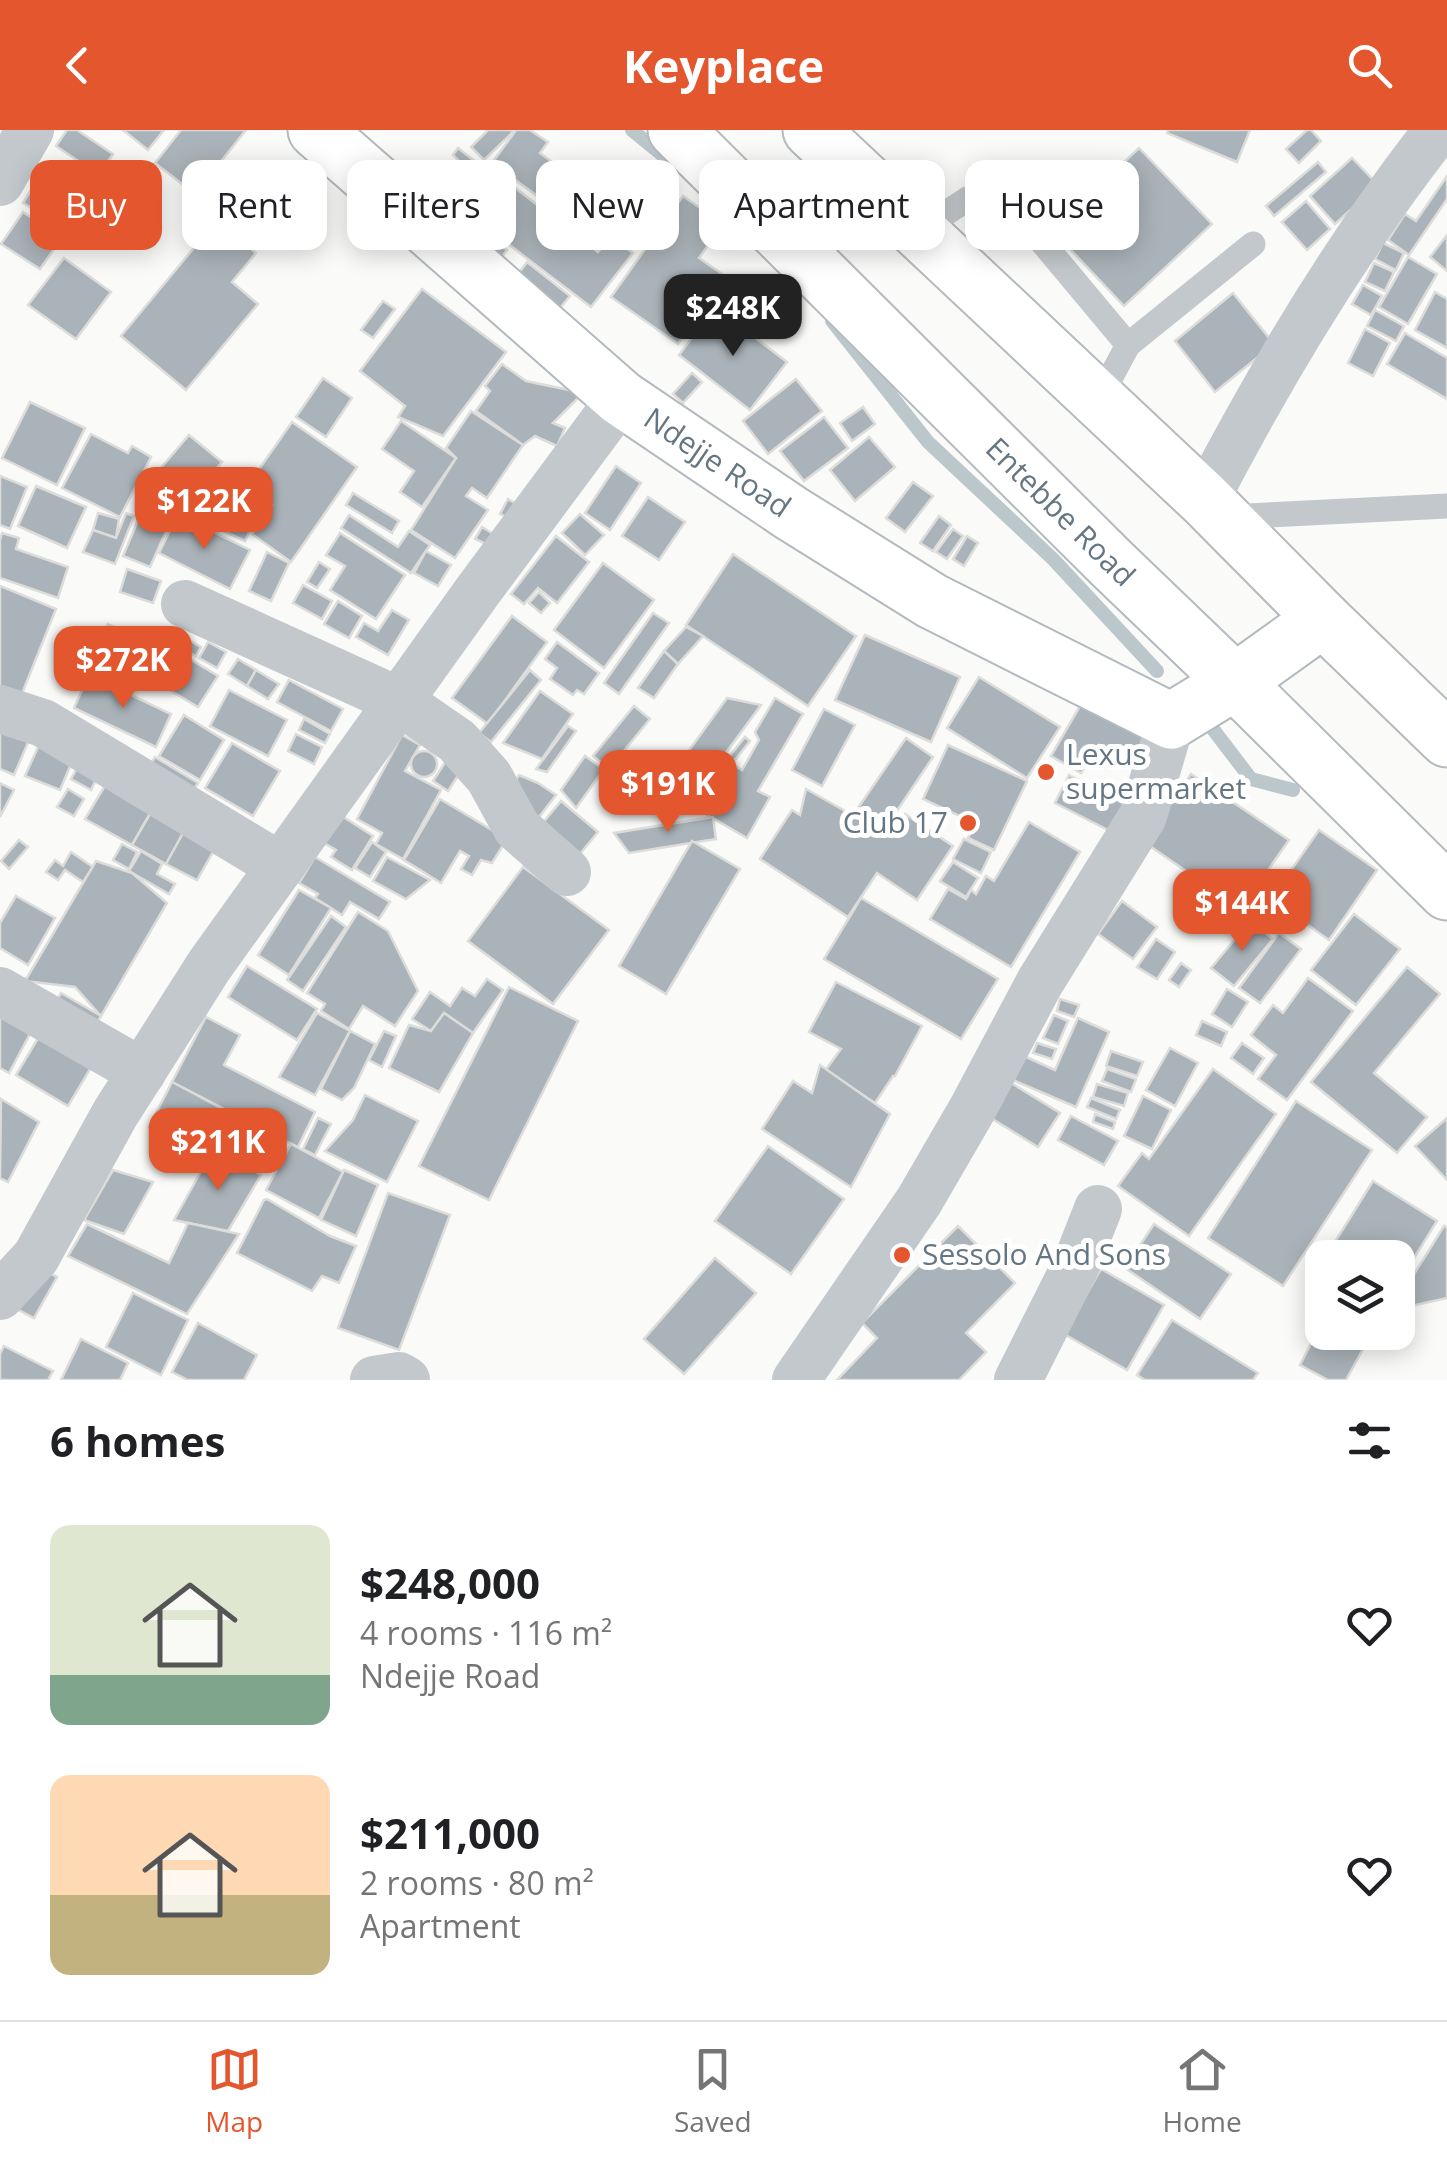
<!DOCTYPE html>
<html lang="en">
<head>
<meta charset="utf-8">
<style>
	body { margin:0; font-family:"Open Sans",sans-serif; background:#f2f2f2; color:#202124; height:100vh; display:flex; flex-direction:column; font-size:38px; white-space:nowrap }
	* { box-sizing:border-box; margin:0 }
	p { font-size:32px; color:#757577 }
	.icon { flex:none; width:55px; height:55px; fill:none; stroke:currentColor; stroke-width:2; stroke-linecap:round; stroke-linejoin:round }
	.map { position:relative; height:1250px; overflow:hidden }
	.details { display:flex; flex-direction:column; background:#fff; flex:1 }
	.details>* { flex:none }
	.hud { position:absolute; left:30px; top:30px; width:1388px; height:90px; display:flex; gap:20px }
	.buttons { position:absolute; left:1305px; top:1110px; display:grid; gap:20px }
	.buttons a { display:grid; place-items:center; width:110px; height:110px; border-radius:20px; background:#fff; box-shadow:0 5px 25px #0003; font-size:50px }
	.price { position:absolute; translate:-50% -85px; padding:0 22px; border-radius:20px; background:#e4572e; color:#fff; font-size:32px; line-height:65px; filter:drop-shadow(0 2px 5px #0008) }
	.price::after { content:''; position:absolute; left:50%; top:60px; width:30px; height:22px; margin-left:-15px; background:inherit; clip-path:polygon(0 0,100% 0,50% 100%) }
	.price.selected { background:#222; color:#fff }
	ul { padding:0; list-style:none }
	li { display:flex; align-items:center; gap:30px; height:250px; padding:0 50px }
	li span { display:grid; place-items:center; flex:none; width:280px; height:200px; border-radius:20px; color:#555 }
	li>.icon { margin-inline-start:auto }
	span .icon { width:120px; height:120px; fill:#fffc; stroke-width:1 }
	li b { font-size:42px }
	h2 { display:flex; justify-content:space-between; align-items:center; height:120px; padding:0 50px; font-size:42px }
	.tag { padding:0 35px; border-radius:20px; background:#fff; box-shadow:0 5px 25px #0003; font-size:35px; line-height:90px }
	.tag.selected { background:#e4572e; color:#fff }
	header { display:flex; justify-content:space-between; align-items:center; height:130px; padding:0 50px; background:#e4572e; color:#fff; font-size:45px; font-weight:700 }
	.menu { display:flex; justify-content:space-around; align-items:center; height:140px; border-top:2px solid #e0e0e0; background:#fff; font-size:28px; color:#757577 }
	.menu a { display:grid; justify-items:center; gap:5px }
	.menu .selected { color:#e4572e }
	.map>svg:first-child { display:block }
</style>
</head>
<body>
<header><svg class="icon" aria-label="back" viewBox="0 0 24 24"><path d="M15 5l-7 7 7 7"/></svg>Keyplace<svg class="icon" aria-label="search" viewBox="0 0 24 24"><circle cx="10" cy="10" r="6"/><path d="M15 15l6 6"/></svg></header>
<div class="map">
<svg width="1447" height="1250" viewBox="0 0 1447 1250">
	<rect width="100%" height="100%" fill="#fafaf8"/>
	<g fill="none" stroke-linecap="round" stroke-linejoin="round">
		<g stroke="#bbc7cb" stroke-width="14">
			<polyline points="632,0 675,35"/>
			<polyline points="832,191 928,312 1053,429 1157,541"/>
			<polyline points="1209,594 1251,649 1293,660"/>
		</g>
	</g>
	<g fill="#aab3b9" stroke="#dcdcda" stroke-width="2.5">
		<polygon points="67,0 77,0 113,24 99,45 56,16"/>
		<polygon points="123,0 164,0 148,20"/>
		<polygon points="181,0 246,0 195,64 155,33"/>
		<polygon points="488,0 511,0 513,2 484,30 471,17"/>
		<polygon points="516,0 530,0 548,12 540,23 571,46 577,38 605,59 600,67 631,90 623,101 607,91 595,108 492,33"/>
		<polygon points="1168,0 1250,0 1237,32 1167,3"/>
		<polygon points="1307,0 1311,0 1321,11 1299,33 1286,19"/>
		<polygon points="458,18 481,36 451,73 429,55 433,50 439,54 458,30 453,25"/>
		<polygon points="1139,18 1212,94 1124,176 1052,100"/>
		<polygon points="1352,28 1378,55 1335,94 1310,66"/>
		<polygon points="1318,32 1326,42 1274,86 1266,76"/>
		<polygon points="496,43 598,122 611,106 633,123 591,177 466,82"/>
		<polygon points="1447,46 1447,69 1409,125 1388,110 1405,84 1416,91"/>
		<polygon points="37,50 80,76 67,99 23,73"/>
		<polygon points="683,66 723,94 699,128 725,146 678,214 611,167"/>
		<polygon points="1306,71 1330,99 1307,120 1282,92"/>
		<polygon points="461,81 507,120 498,132 452,93"/>
		<polygon points="23,82 62,108 40,139 1,114"/>
		<polygon points="217,90 256,123 232,152 258,174 186,260 121,206"/>
		<polygon points="1447,105 1447,141 1430,127"/>
		<polygon points="1383,113 1404,123 1396,140 1375,129"/>
		<polygon points="1408,127 1437,144 1408,194 1379,177"/>
		<polygon points="64,128 111,162 76,209 28,175"/>
		<polygon points="527,132 570,166 560,178 518,144"/>
		<polygon points="1374,133 1394,142 1385,161 1365,152"/>
		<polygon points="1363,155 1382,166 1371,185 1352,174"/>
		<polygon points="422,159 506,222 443,306 398,287 405,276 360,241"/>
		<polygon points="1435,162 1447,169 1447,218 1415,200"/>
		<polygon points="1233,163 1274,214 1215,262 1175,211"/>
		<polygon points="383,171 395,179 373,208 361,200"/>
		<polygon points="715,177 787,232 750,280 679,225"/>
		<polygon points="1375,180 1404,196 1396,211 1367,196"/>
		<polygon points="1365,199 1390,213 1373,246 1348,233"/>
		<polygon points="1405,203 1447,228 1447,269 1387,234"/>
		<polygon points="502,234 526,251 583,263 553,293 565,298 557,316 535,306 523,315 476,281 490,261 485,256"/>
		<polygon points="692,243 702,252 683,273 673,264"/>
		<polygon points="323,248 352,268 326,307 296,287"/>
		<polygon points="796,249 822,281 768,324 743,291"/>
		<polygon points="30,272 85,298 57,355 2,328"/>
		<polygon points="863,277 875,294 852,311 840,293"/>
		<polygon points="471,281 523,315 487,368 472,358 466,366 488,380 455,428 411,400 456,328 446,318"/>
		<polygon points="824,287 848,318 804,351 780,321"/>
		<polygon points="401,291 456,328 422,377 400,362 414,341 382,319"/>
		<polygon points="292,292 357,337 291,432 252,404 272,375 246,358"/>
		<polygon points="91,304 128,323 132,316 151,327 120,387 62,358"/>
		<polygon points="189,305 222,332 201,356 160,339"/>
		<polygon points="869,307 895,337 855,371 830,340"/>
		<polygon points="616,336 641,353 610,400 585,383"/>
		<polygon points="0,346 27,357 10,399 0,395"/>
		<polygon points="179,350 256,387 245,411 167,374"/>
		<polygon points="913,352 933,366 905,402 886,388"/>
		<polygon points="36,356 86,377 67,418 18,396"/>
		<polygon points="353,363 399,391 392,403 346,375"/>
		<polygon points="648,367 685,392 659,430 622,406"/>
		<polygon points="508,369 518,375 511,389 500,384"/>
		<polygon points="144,376 172,388 150,437 123,426"/>
		<polygon points="98,383 119,389 116,408 93,400"/>
		<polygon points="126,383 134,386 115,434 83,422 93,400 116,408"/>
		<polygon points="580,384 604,405 585,425 562,403"/>
		<polygon points="178,385 250,420 230,459 159,423"/>
		<polygon points="349,385 398,417 409,401 430,415 411,443 341,398"/>
		<polygon points="939,386 951,395 933,421 920,413"/>
		<polygon points="482,397 495,405 488,415 475,409"/>
		<polygon points="953,399 963,406 947,429 936,422"/>
		<polygon points="2,403 19,408 16,419 68,437 58,468 0,448 0,410"/>
		<polygon points="340,403 405,445 376,489 330,460 345,436 326,425"/>
		<polygon points="556,406 589,432 557,473 538,458 524,474 511,464"/>
		<polygon points="967,406 978,413 964,436 953,429"/>
		<polygon points="426,421 451,435 438,456 414,443"/>
		<polygon points="267,422 289,433 271,471 249,461"/>
		<polygon points="733,424 856,506 808,576 686,495"/>
		<polygon points="319,432 330,439 317,458 307,452"/>
		<polygon points="603,433 654,470 604,538 554,500"/>
		<polygon points="127,439 161,451 153,473 120,462"/>
		<polygon points="303,455 332,471 322,489 293,473"/>
		<polygon points="0,456 56,479 21,566 0,557"/>
		<polygon points="539,462 550,473 541,483 529,473"/>
		<polygon points="338,471 362,486 349,508 324,494"/>
		<polygon points="392,480 409,490 388,525 356,507 364,493 378,501"/>
		<polygon points="653,483 669,493 619,564 604,553"/>
		<polygon points="512,486 547,512 488,594 452,568"/>
		<polygon points="108,494 155,517 143,538 97,515"/>
		<polygon points="686,497 703,506 678,534 664,521"/>
		<polygon points="865,505 960,547 931,612 835,570"/>
		<polygon points="188,510 201,517 196,526 183,519"/>
		<polygon points="208,512 226,522 217,538 199,528"/>
		<polygon points="557,512 599,543 584,564 577,560 573,565 550,549 557,538 545,529"/>
		<polygon points="165,514 218,546 198,577 146,546"/>
		<polygon points="664,521 678,534 654,568 638,558"/>
		<polygon points="238,529 256,540 247,556 228,544"/>
		<polygon points="256,540 279,554 268,569 247,556"/>
		<polygon points="530,540 541,550 491,612 479,603"/>
		<polygon points="89,545 171,584 156,617 74,578"/>
		<polygon points="979,547 1060,597 1027,648 947,598"/>
		<polygon points="289,550 343,579 331,601 277,572"/>
		<polygon points="229,560 287,590 268,626 210,596"/>
		<polygon points="540,561 573,584 542,629 503,613"/>
		<polygon points="727,568 761,575 684,680 659,662"/>
		<polygon points="775,568 803,584 758,661 770,667 747,708 704,683 732,634 742,640 759,610 755,602"/>
		<polygon points="1084,569 1158,612 1142,640 1099,615 1081,643 1051,626"/>
		<polygon points="634,576 650,589 609,639 593,626"/>
		<polygon points="824,579 855,595 822,656 792,640"/>
		<polygon points="184,585 224,610 200,650 159,626"/>
		<polygon points="304,589 330,604 325,613 299,600"/>
		<polygon points="0,595 30,608 14,645 0,639"/>
		<polygon points="568,596 576,601 547,642 536,639"/>
		<polygon points="296,604 322,617 314,634 288,621"/>
		<polygon points="402,605 420,615 405,641 441,660 403,729 376,714 382,703 357,689"/>
		<polygon points="43,606 77,620 60,660 25,646"/>
		<polygon points="745,607 750,611 735,630 728,628"/>
		<polygon points="906,608 933,627 886,697 858,678"/>
		<polygon points="232,613 280,641 253,686 205,658"/>
		<polygon points="948,615 1027,651 994,720 968,708 975,693 923,669"/>
		<circle cx="424" cy="634" r="13"/>
		<polygon points="585,626 604,639 576,678 561,660"/>
		<polygon points="155,627 198,653 189,667 147,641"/>
		<polygon points="446,631 461,641 448,661 433,651"/>
		<polygon points="80,633 99,643 91,660 71,649"/>
		<polygon points="1191,644 1289,710 1241,779 1144,712"/>
		<polygon points="519,645 538,653 556,665 533,695 505,670"/>
		<polygon points="1069,645 1130,677 1116,704 1055,673"/>
		<polygon points="109,649 154,677 132,715 85,689"/>
		<polygon points="0,653 14,660 0,687"/>
		<polygon points="68,659 84,669 74,686 57,677"/>
		<polygon points="806,659 890,706 905,684 953,716 917,770 877,743 848,787 760,729 792,680 800,685"/>
		<polygon points="440,669 507,709 492,733 481,730 472,745 461,739 469,726 460,721 441,753 404,730"/>
		<polygon points="561,671 598,702 575,730 537,700"/>
		<polygon points="154,677 187,696 166,734 132,715"/>
		<polygon points="342,686 373,706 352,740 331,727 336,720 324,713"/>
		<polygon points="713,687 716,709 629,723 614,703"/>
		<polygon points="1029,692 1080,722 1011,837 930,789 948,759 966,769 971,760 976,764 986,746 994,751"/>
		<polygon points="187,696 218,713 197,750 166,734"/>
		<polygon points="1319,700 1377,740 1329,810 1271,769"/>
		<polygon points="964,709 991,722 981,743 953,729"/>
		<polygon points="19,710 28,717 9,739 1,731"/>
		<polygon points="692,711 740,739 666,864 619,836"/>
		<polygon points="372,712 386,722 370,747 355,738"/>
		<polygon points="122,714 137,722 129,739 113,730"/>
		<polygon points="141,721 162,734 157,744 175,754 169,764 129,741"/>
		<polygon points="71,722 93,737 83,752 65,740 58,750 46,742 55,730 63,736"/>
		<polygon points="315,727 390,772 379,789 350,772 342,785 315,768 318,764 299,753"/>
		<polygon points="387,727 430,750 406,769 373,751"/>
		<polygon points="96,731 132,743 167,773 101,886 75,857 25,851"/>
		<polygon points="953,732 978,748 966,767 940,751"/>
		<polygon points="523,737 609,800 553,874 468,811"/>
		<polygon points="299,760 331,778 289,845 258,825"/>
		<polygon points="16,766 55,788 28,835 0,818 0,793"/>
		<polygon points="861,768 998,849 961,909 824,829"/>
		<polygon points="1122,771 1157,797 1133,829 1098,804"/>
		<polygon points="358,782 388,801 418,861 395,896 363,876 349,899 321,881 325,874 307,863"/>
		<polygon points="1354,784 1400,819 1356,875 1311,840"/>
		<polygon points="331,786 346,797 303,861 287,850"/>
		<polygon points="1250,791 1273,809 1234,856 1211,838"/>
		<polygon points="1279,803 1301,819 1260,873 1239,858"/>
		<polygon points="1156,809 1175,822 1157,849 1137,837"/>
		<polygon points="1181,833 1191,840 1179,857 1169,850"/>
		<polygon points="247,836 317,879 297,910 228,867"/>
		<polygon points="1407,837 1440,864 1374,943 1427,987 1397,1023 1311,952"/>
		<polygon points="1308,848 1353,881 1287,970 1258,949 1276,925 1251,905 1273,875 1283,883"/>
		<polygon points="487,849 503,860 473,903 444,883 431,901 412,889 430,862 450,876 462,858 475,866"/>
		<polygon points="836,852 922,896 895,946 893,946 875,973 825,941 841,919 809,902"/>
		<polygon points="509,857 578,891 489,1070 419,1036"/>
		<polygon points="1227,859 1248,872 1232,897 1212,884"/>
		<polygon points="61,863 101,886 90,905 51,882"/>
		<polygon points="1060,869 1079,875 1074,887 1057,881"/>
		<polygon points="317,883 350,901 315,965 279,947"/>
		<polygon points="444,883 473,903 439,962 389,938 409,895 431,901"/>
		<polygon points="0,885 31,902 9,943 0,938"/>
		<polygon points="1054,885 1068,891 1058,914 1043,908"/>
		<polygon points="206,887 240,905 224,935 315,982 298,1017 172,952"/>
		<polygon points="1078,888 1109,902 1076,977 1013,950 1024,926 1055,940"/>
		<polygon points="1202,891 1227,902 1221,916 1196,905"/>
		<polygon points="43,900 95,931 68,976 16,945"/>
		<polygon points="350,901 375,914 354,958 342,970 321,959"/>
		<polygon points="384,901 396,906 382,937 369,930"/>
		<polygon points="1037,913 1056,919 1052,929 1033,923"/>
		<polygon points="1242,913 1264,928 1253,944 1231,928"/>
		<polygon points="1170,918 1198,933 1175,976 1146,960"/>
		<polygon points="1111,921 1143,932 1137,946 1106,936"/>
		<polygon points="820,935 890,984 851,1057 762,999 793,951 812,963"/>
		<polygon points="1107,939 1136,949 1131,962 1102,951"/>
		<polygon points="1213,939 1276,984 1189,1106 1118,1056 1142,1023 1149,1029"/>
		<polygon points="1008,951 1060,983 1038,1017 986,985"/>
		<polygon points="172,952 238,987 209,1034 149,997"/>
		<polygon points="1097,954 1128,963 1124,976 1093,967"/>
		<polygon points="365,965 418,991 387,1052 325,1021 353,990"/>
		<polygon points="1143,966 1171,980 1152,1019 1124,1006"/>
		<polygon points="1091,968 1120,980 1116,989 1087,977"/>
		<polygon points="1,969 39,992 8,1052 0,1048"/>
		<polygon points="1296,971 1372,1020 1283,1156 1208,1108"/>
		<polygon points="1095,984 1115,992 1113,999 1093,992"/>
		<polygon points="1071,986 1118,1011 1104,1035 1058,1010"/>
		<polygon points="318,988 331,994 315,1025 303,1019"/>
		<polygon points="1447,988 1447,1050 1415,1016"/>
		<polygon points="253,1001 271,1008 259,1036 241,1030"/>
		<polygon points="291,1014 343,1042 319,1088 266,1060"/>
		<polygon points="768,1016 844,1069 791,1144 715,1091"/>
		<polygon points="214,1018 261,1045 228,1101 174,1090"/>
		<polygon points="113,1040 153,1052 124,1104 84,1090"/>
		<polygon points="344,1040 378,1055 356,1106 321,1090"/>
		<polygon points="1373,1051 1437,1091 1398,1154 1398,1128 1325,1128"/>
		<polygon points="388,1063 450,1085 399,1220 338,1198"/>
		<polygon points="267,1069 330,1106 356,1116 339,1153 322,1146 312,1161 237,1123 264,1070"/>
		<polygon points="188,1093 239,1104 187,1184 68,1126 87,1094 169,1133"/>
		<polygon points="1154,1094 1231,1144 1200,1189 1125,1138"/>
		<polygon points="958,1096 1015,1153 966,1203 986,1222 959,1250 837,1250 877,1208 862,1193"/>
		<polygon points="1444,1096 1447,1097 1447,1168 1398,1179 1398,1170"/>
		<polygon points="715,1128 756,1163 684,1244 644,1209"/>
		<polygon points="38,1137 57,1147 34,1188 15,1178"/>
		<polygon points="1101,1139 1164,1175 1127,1240 1064,1204"/>
		<polygon points="133,1163 188,1190 161,1245 106,1217"/>
		<polygon points="1172,1190 1258,1243 1253,1250 1145,1250 1137,1245"/>
		<polygon points="1322,1192 1322,1202 1355,1202 1368,1210 1346,1250 1328,1250 1300,1235"/>
		<polygon points="198,1193 257,1225 244,1250 188,1250 172,1242"/>
		<polygon points="81,1209 128,1233 120,1250 61,1250"/>
		<polygon points="4,1216 53,1241 48,1250 0,1250 0,1224"/>
	</g>
	<g fill="none" stroke-linecap="round" stroke-linejoin="round">
		<g stroke="#b3babf" stroke-width="59">
			<g id="secondary">
				<path id="s1" d="M316,0L621,268L791,383L932,471L1171,591L1235,552L1323,489"/>
			</g>
		</g>
		<g stroke="#b5babe" stroke-width="59">
			<g id="primary">
				<path id="s2" d="M676,0L1111,433L1235,552L1447,762"/>
				<polyline points="811,0 1205,370 1323,489 1447,609"/>
			</g>
		</g>
		<g stroke="#c3c8cc" stroke-width="25">
			<polyline points="920,100 969,68 1001,63 1128,215 1099,269"/>
			<polyline points="1128,215 1253,114"/>
			<polyline points="1228,387 1447,376"/>
		</g>
		<g stroke="#c3c8cc" stroke-width="48">
			<polyline points="0,52 30,0"/>
			<path d="M1205,370C1272,241 1348,114 1438,0"/>
			<polyline points="185,474 399,571 457,611 489,647 517,698 567,742"/>
			<polyline points="0,579 43,593 280,736"/>
			<polyline points="0,861 142,942"/>
			<polyline points="0,1166 36,1127 115,984 209,836 477,462 621,268"/>
			<polyline points="374,1250 399,1246 406,1250"/>
			<polyline points="796,1250 919,1071 973,978 1040,852 1143,686 1171,591"/>
			<polyline points="1018,1250 1076,1135 1098,1079"/>
		</g>
		<use href="#secondary" stroke="#fff" stroke-width="55"/>
		<use href="#primary" stroke="#fff" stroke-width="55"/>
	</g>
	<g fill="#e4572e" stroke="#fff" stroke-width="4">
		<circle cx="1046" cy="642" r="10"/>
		<circle cx="968" cy="693" r="10"/>
		<circle cx="902" cy="1125" r="10"/>
	</g>
	<g text-anchor="middle" stroke-width="10" stroke-linejoin="round" paint-order="stroke">
		<g font-size="30" fill="#657683" stroke="#fff">
			<text dy="10" stroke="none"><textPath href="#s1" startOffset="522">Ndejje Road</textPath></text>
			<text dy="10" stroke="none"><textPath href="#s2" startOffset="542">Entebbe Road</textPath></text>
		</g>
		<g font-size="30" fill="#657683" stroke="#fff" text-anchor="start">
			<text x="1066" y="635">Lexus<tspan x="1066" dy="34">supermarket</tspan></text>
			<text x="948" y="703" text-anchor="end">Club 17</text>
			<text x="922" y="1135">Sessolo And Sons</text>
		</g>
	</g>
</svg>
<div class="buttons">
<a><svg class="icon" aria-label="layers" viewBox="0 0 24 24"><path d="M12 4l9 5-9 5-9-5zM3 14l9 5 9-5"/></svg></a>
</div>
<b class="price selected" style="left:733px;top:229px">$248K</b>
<b class="price" style="left:204px;top:422px">$122K</b>
<b class="price" style="left:123px;top:581px">$272K</b>
<b class="price" style="left:668px;top:705px">$191K</b>
<b class="price" style="left:1242px;top:824px">$144K</b>
<b class="price" style="left:218px;top:1063px">$211K</b>
<div class="hud">
<a class="tag selected">Buy</a>
<a class="tag">Rent</a>
<a class="tag">Filters</a>
<a class="tag">New</a>
<a class="tag">Apartment</a>
<a class="tag">House</a>
</div>
</div>
<section class="details">
<h2>6 homes<svg class="icon" aria-label="filters" viewBox="0 0 24 24"><path d="M4 7h16M4 17h16"/><circle cx="9" cy="7" r="2"/><circle cx="15" cy="17" r="2"/></svg></h2>
<ul>
<li><span style="background:linear-gradient(#dfe7d0 75%,#7fa58c 0)"><svg class="icon" aria-label="home" viewBox="0 0 24 24"><path d="M3 11l9-7 9 7M6 9v11h12V9"/></svg></span><div><b>$248,000</b><p>4 rooms · 116 m²</p><p>Ndejje Road</p></div><svg class="icon" aria-label="heart" viewBox="0 0 24 24"><path d="M12 20l-8-8c-3-5 5-10 8-4 3-6 11-1 8 4z"/></svg></li>
<li><span style="background:linear-gradient(#ffd9b3 60%,#c2b280 0)"><svg class="icon" aria-label="home" viewBox="0 0 24 24"><path d="M3 11l9-7 9 7M6 9v11h12V9"/></svg></span><div><b>$211,000</b><p>2 rooms · 80 m²</p><p>Apartment</p></div><svg class="icon" aria-label="heart" viewBox="0 0 24 24"><path d="M12 20l-8-8c-3-5 5-10 8-4 3-6 11-1 8 4z"/></svg></li>
</ul>
</section>
<nav class="menu">
<a class="selected"><svg class="icon" aria-label="map" viewBox="0 0 24 24"><path d="M3 6l6-2 6 2 6-2v14l-6 2-6-2-6 2zM9 4v14M15 6v14"/></svg>Map</a>
<a><svg class="icon" aria-label="saved" viewBox="0 0 24 24"><path d="M7 4h10v16l-5-4-5 4z"/></svg>Saved</a>
<a><svg class="icon" aria-label="home" viewBox="0 0 24 24"><path d="M3 11l9-7 9 7M6 9v11h12V9"/></svg>Home</a>
</nav>
</body>
</html>
